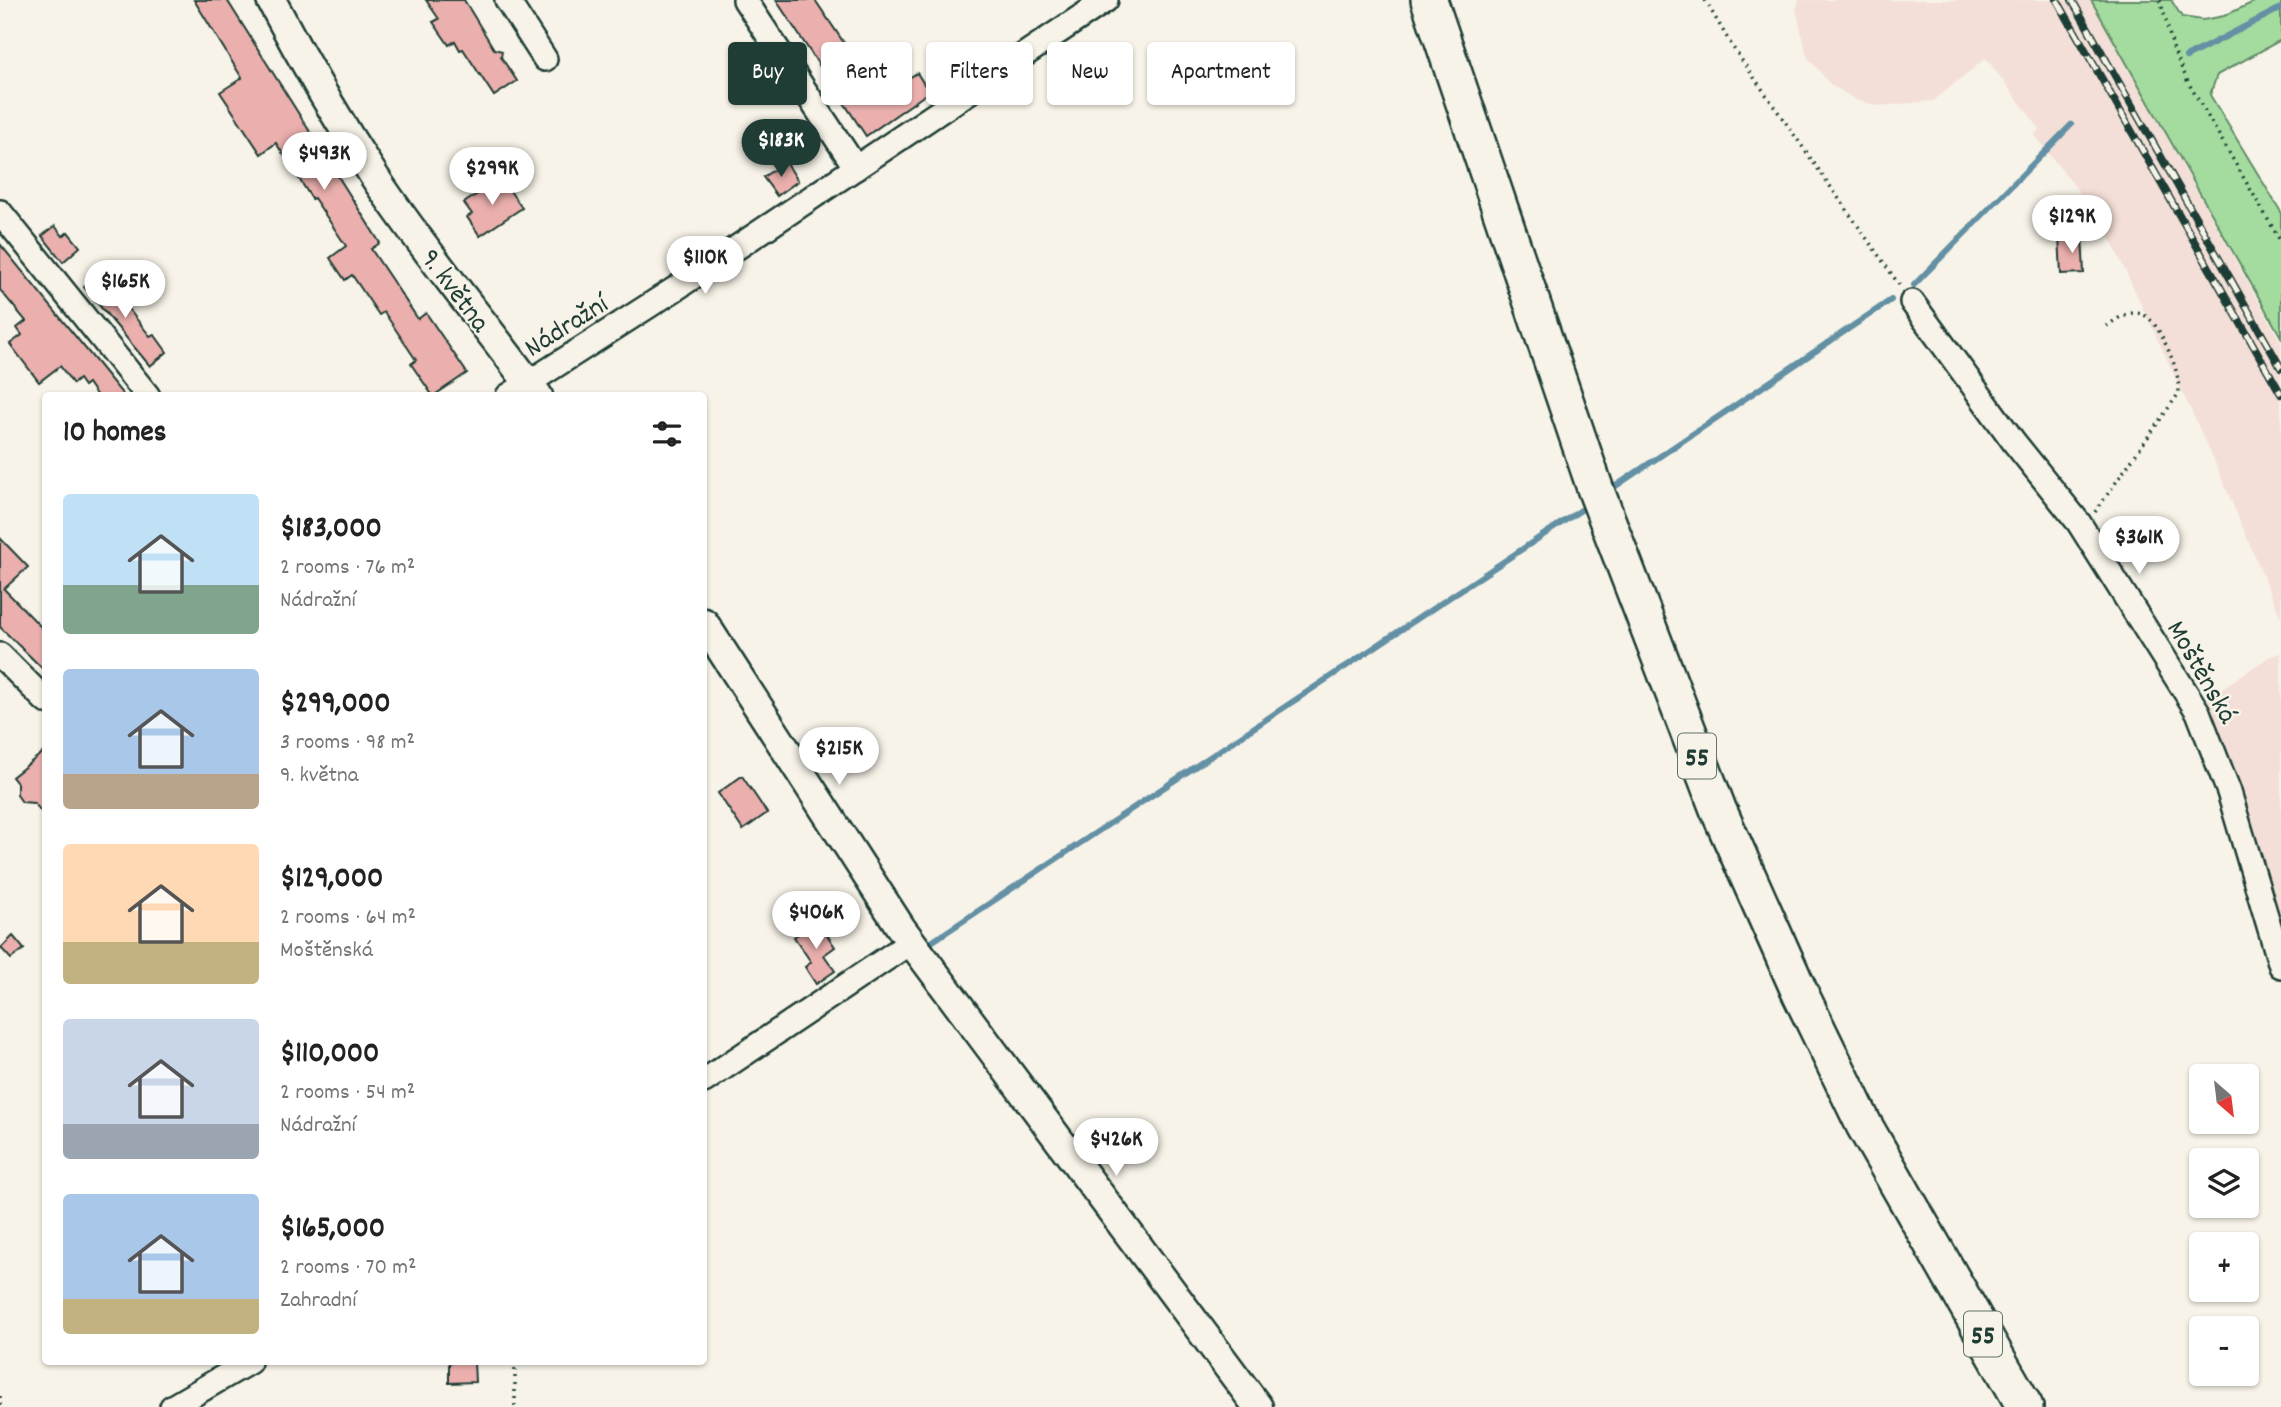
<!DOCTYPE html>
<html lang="en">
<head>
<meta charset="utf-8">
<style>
	body { margin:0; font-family:Dekko,sans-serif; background:#f6f6f6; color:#222; height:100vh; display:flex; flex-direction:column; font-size:26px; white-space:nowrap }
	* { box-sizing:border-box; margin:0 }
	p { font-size:23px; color:#767676 }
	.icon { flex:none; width:38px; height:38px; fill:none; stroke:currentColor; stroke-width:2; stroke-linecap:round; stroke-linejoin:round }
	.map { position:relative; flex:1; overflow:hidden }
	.details { position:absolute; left:42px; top:392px; width:665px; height:973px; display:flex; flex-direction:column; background:#fff; border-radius:7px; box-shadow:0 2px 5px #0004 }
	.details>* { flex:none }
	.hud { position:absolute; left:728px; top:42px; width:665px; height:63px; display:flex; gap:14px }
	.needle { width:46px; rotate:152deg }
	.controls { position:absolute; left:2189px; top:1064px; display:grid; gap:14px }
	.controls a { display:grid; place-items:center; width:70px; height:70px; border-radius:7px; background:#fff; box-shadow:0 2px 5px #0004; font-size:35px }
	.price { position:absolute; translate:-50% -60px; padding:0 16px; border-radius:24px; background:#fff; color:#222; font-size:23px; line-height:46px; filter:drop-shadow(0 2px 4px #0008) }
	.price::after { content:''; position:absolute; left:50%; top:42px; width:21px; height:16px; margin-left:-10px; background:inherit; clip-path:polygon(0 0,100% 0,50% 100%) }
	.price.current { background:#1f3d34; color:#fff }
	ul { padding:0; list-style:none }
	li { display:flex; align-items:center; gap:21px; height:175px; padding:0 21px }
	li span { display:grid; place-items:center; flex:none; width:196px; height:140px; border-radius:7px; color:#555 }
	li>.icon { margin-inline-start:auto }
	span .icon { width:84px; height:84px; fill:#fffc; stroke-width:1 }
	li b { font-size:30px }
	h2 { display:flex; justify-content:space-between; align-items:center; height:84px; padding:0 21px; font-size:30px }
	.tag { padding:0 24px; border-radius:7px; background:#fff; box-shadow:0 2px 5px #0004; font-size:24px; line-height:63px }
	.tag.current { background:#1f3d34; color:#fff }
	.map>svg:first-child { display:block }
</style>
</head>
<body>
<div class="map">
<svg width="2281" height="1407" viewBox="0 0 2281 1407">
	<rect width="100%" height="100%" fill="#f7f3e8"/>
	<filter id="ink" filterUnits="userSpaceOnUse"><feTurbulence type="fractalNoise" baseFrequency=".0143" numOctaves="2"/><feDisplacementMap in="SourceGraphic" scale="14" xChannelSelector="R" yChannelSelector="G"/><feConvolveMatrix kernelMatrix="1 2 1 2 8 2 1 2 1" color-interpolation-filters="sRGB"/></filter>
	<g filter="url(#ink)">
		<g fill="#f3dfd7">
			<polygon points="1799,0 2091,0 2281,342 2281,618 2211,453 2102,221 2034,135 2040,129 1986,58 1933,101 1879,106 1856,100 1830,84 1807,56 1796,9"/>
			<polygon points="2281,653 2281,929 2200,703 2269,657"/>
		</g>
		<polygon fill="#a4db9e" stroke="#628c69" stroke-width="2" points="2091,0 2171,0 2182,17 2203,20 2224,16 2258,0 2281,0 2281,40 2217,75 2210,95 2281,212 2281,337"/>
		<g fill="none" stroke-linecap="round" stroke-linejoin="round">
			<g stroke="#6390a4" stroke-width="6">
				<polyline points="2186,57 2281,8"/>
				<polyline points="1914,285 2071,125"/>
				<polyline points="1607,492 1891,300"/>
				<polyline points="927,945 1590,504"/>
			</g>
		</g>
		<g fill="#ebb0ae" stroke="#1f3d34" stroke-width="2">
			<polygon points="194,0 227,0 380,243 371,249 418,319 426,313 467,373 433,396 411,364 416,360 384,312 379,315 352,275 345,280 330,258 346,246 314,198 312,199 276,143 261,154 220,92 242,78"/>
			<polygon points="426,0 464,0 494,49 502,51 501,57 517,81 494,96 463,49 460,50 455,41 449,45 433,22 439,19"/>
			<polygon points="776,0 815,0 844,43 842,45 860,73 885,58 901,83 917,73 929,92 866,136"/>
			<polygon points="786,162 798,181 777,196 763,177"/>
			<polygon points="501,178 522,208 480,236 467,217 472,214 464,203"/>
			<polygon points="55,226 63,236 68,232 80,247 63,262 42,236"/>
			<polygon points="2082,235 2084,273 2061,274 2059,236"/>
			<polygon points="0,244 98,364 124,396 97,396 88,383 84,386 79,379 73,384 60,366 39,382 10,344 22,335 17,328 26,321 0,290"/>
			<polygon points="100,273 150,336 154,334 167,352 150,366 84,287"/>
			<polygon points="0,538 28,567 4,589 46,632 46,672 0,627"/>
			<polygon points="46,750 46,817 34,803 22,802 17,795 17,783 12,777"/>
			<polygon points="742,776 767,813 743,830 718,793"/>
			<polygon points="818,921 835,947 824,955 835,971 816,984 805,967 811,962 794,937 799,933 800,926 808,927"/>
			<polygon points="13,936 24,949 11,959 1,948"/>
			<polygon points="449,1362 474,1362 475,1382 449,1383"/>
		</g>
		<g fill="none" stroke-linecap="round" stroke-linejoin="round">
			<g stroke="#1f3d34" stroke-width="28">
				<g id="minor">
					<polyline points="507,0 545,59"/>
					<polyline points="745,0 856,168"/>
					<polyline points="0,212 148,396"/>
					<polyline points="1912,302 2014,442 2079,523 2198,712 2229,792 2281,966"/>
					<polyline points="508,396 678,287 1106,0"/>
					<polyline points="0,655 46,701"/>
					<polyline points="704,1081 911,942"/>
					<polyline points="172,1407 249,1362"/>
				</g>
			</g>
			<g stroke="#1f3d34" stroke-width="33">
				<g id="tertiary">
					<path d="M271,0C303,61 338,121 376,179C426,254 485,323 538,396"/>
					<polyline points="704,623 901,928 1258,1407"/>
				</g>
			</g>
			<g stroke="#1f3d34" stroke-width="40">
				<polyline id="primary" points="1429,0 1595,488 1718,809 1800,993 1864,1125 2025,1407"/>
			</g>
			<g stroke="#1f3d34" stroke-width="3.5" stroke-dasharray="2 5" stroke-linecap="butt">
				<polyline points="1705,0 1732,46 1900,286"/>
				<polyline points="2160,0 2174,51 2188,82 2281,242"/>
				<path d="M2095,512L2179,393C2179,375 2174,363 2167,347C2152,314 2139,301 2107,326"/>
				<polyline points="515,1362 515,1407"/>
				<polyline points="0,1396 0,1407"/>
			</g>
			<use href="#minor" stroke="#f7f3e8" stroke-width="23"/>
			<use href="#tertiary" stroke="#f7f3e8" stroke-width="28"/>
			<use href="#primary" stroke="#f7f3e8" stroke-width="35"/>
			<g stroke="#1f3d34" stroke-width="8">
				<g id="rail">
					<polyline points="2057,0 2281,394"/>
					<polyline points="2072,0 2281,368"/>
				</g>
			</g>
			<use href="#rail" stroke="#f7f3e8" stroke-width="5" stroke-dasharray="16" stroke-linecap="butt"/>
		</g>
	</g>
	<g text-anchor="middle" stroke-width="5" stroke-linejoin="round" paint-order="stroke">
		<g fill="#f7f3e8" stroke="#60746a" stroke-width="2">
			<rect x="1678" y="733.5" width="38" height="45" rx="5"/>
			<rect x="1964" y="1311.5" width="38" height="45" rx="5"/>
		</g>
		<g font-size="26" font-weight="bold" fill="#1f3d34">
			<text x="1697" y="765">55</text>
			<text x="1983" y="1343">55</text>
		</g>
		<g font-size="28" fill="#1f3d34" stroke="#f7f3e8">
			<text transform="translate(457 289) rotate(53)" y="10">9. května</text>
			<text transform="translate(565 324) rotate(-32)" y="10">Nádražní</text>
			<text transform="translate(2204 671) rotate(60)" y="10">Moštěnská</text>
		</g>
	</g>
</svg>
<div class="controls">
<a><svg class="needle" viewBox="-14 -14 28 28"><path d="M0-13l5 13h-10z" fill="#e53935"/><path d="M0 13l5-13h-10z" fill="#767676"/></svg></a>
<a><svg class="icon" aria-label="layers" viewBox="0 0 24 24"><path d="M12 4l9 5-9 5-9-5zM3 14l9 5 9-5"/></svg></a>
<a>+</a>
<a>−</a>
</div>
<b class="price current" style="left:781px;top:179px">$183K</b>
<b class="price" style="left:324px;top:192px">$493K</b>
<b class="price" style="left:492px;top:207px">$299K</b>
<b class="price" style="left:2072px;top:255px">$129K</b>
<b class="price" style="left:705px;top:296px">$110K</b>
<b class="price" style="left:125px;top:320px">$165K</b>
<b class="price" style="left:2139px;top:576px">$361K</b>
<b class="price" style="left:839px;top:787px">$215K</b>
<b class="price" style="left:816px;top:951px">$406K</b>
<b class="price" style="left:1116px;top:1178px">$426K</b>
<div class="hud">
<a class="tag current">Buy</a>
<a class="tag">Rent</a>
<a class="tag">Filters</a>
<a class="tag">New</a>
<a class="tag">Apartment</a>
</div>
<section class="details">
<h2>10 homes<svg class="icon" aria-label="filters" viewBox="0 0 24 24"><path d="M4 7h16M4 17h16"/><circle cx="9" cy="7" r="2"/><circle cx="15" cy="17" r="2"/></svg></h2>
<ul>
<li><span style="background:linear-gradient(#bfe0f5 65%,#7fa58c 0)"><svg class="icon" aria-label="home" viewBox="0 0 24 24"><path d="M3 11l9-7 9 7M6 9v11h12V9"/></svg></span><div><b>$183,000</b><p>2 rooms · 76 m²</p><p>Nádražní</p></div></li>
<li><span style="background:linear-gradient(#a9c7e8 75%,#b9a48a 0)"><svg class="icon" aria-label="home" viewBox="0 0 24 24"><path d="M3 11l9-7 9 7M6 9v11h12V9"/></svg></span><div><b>$299,000</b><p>3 rooms · 98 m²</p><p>9. května</p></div></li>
<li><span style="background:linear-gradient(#ffd9b3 70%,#c2b280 0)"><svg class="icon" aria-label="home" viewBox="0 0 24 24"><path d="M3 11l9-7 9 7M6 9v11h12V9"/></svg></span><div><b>$129,000</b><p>2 rooms · 64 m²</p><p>Moštěnská</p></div></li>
<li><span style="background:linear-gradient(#c9d6e8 75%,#9aa5b1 0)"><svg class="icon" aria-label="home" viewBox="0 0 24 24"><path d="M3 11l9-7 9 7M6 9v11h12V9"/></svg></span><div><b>$110,000</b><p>2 rooms · 54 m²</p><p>Nádražní</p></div></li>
<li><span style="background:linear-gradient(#a9c7e8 75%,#c2b280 0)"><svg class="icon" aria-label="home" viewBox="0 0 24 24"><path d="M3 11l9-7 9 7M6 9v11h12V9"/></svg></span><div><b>$165,000</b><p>2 rooms · 70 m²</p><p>Zahradní</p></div></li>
</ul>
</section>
</div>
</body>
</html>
